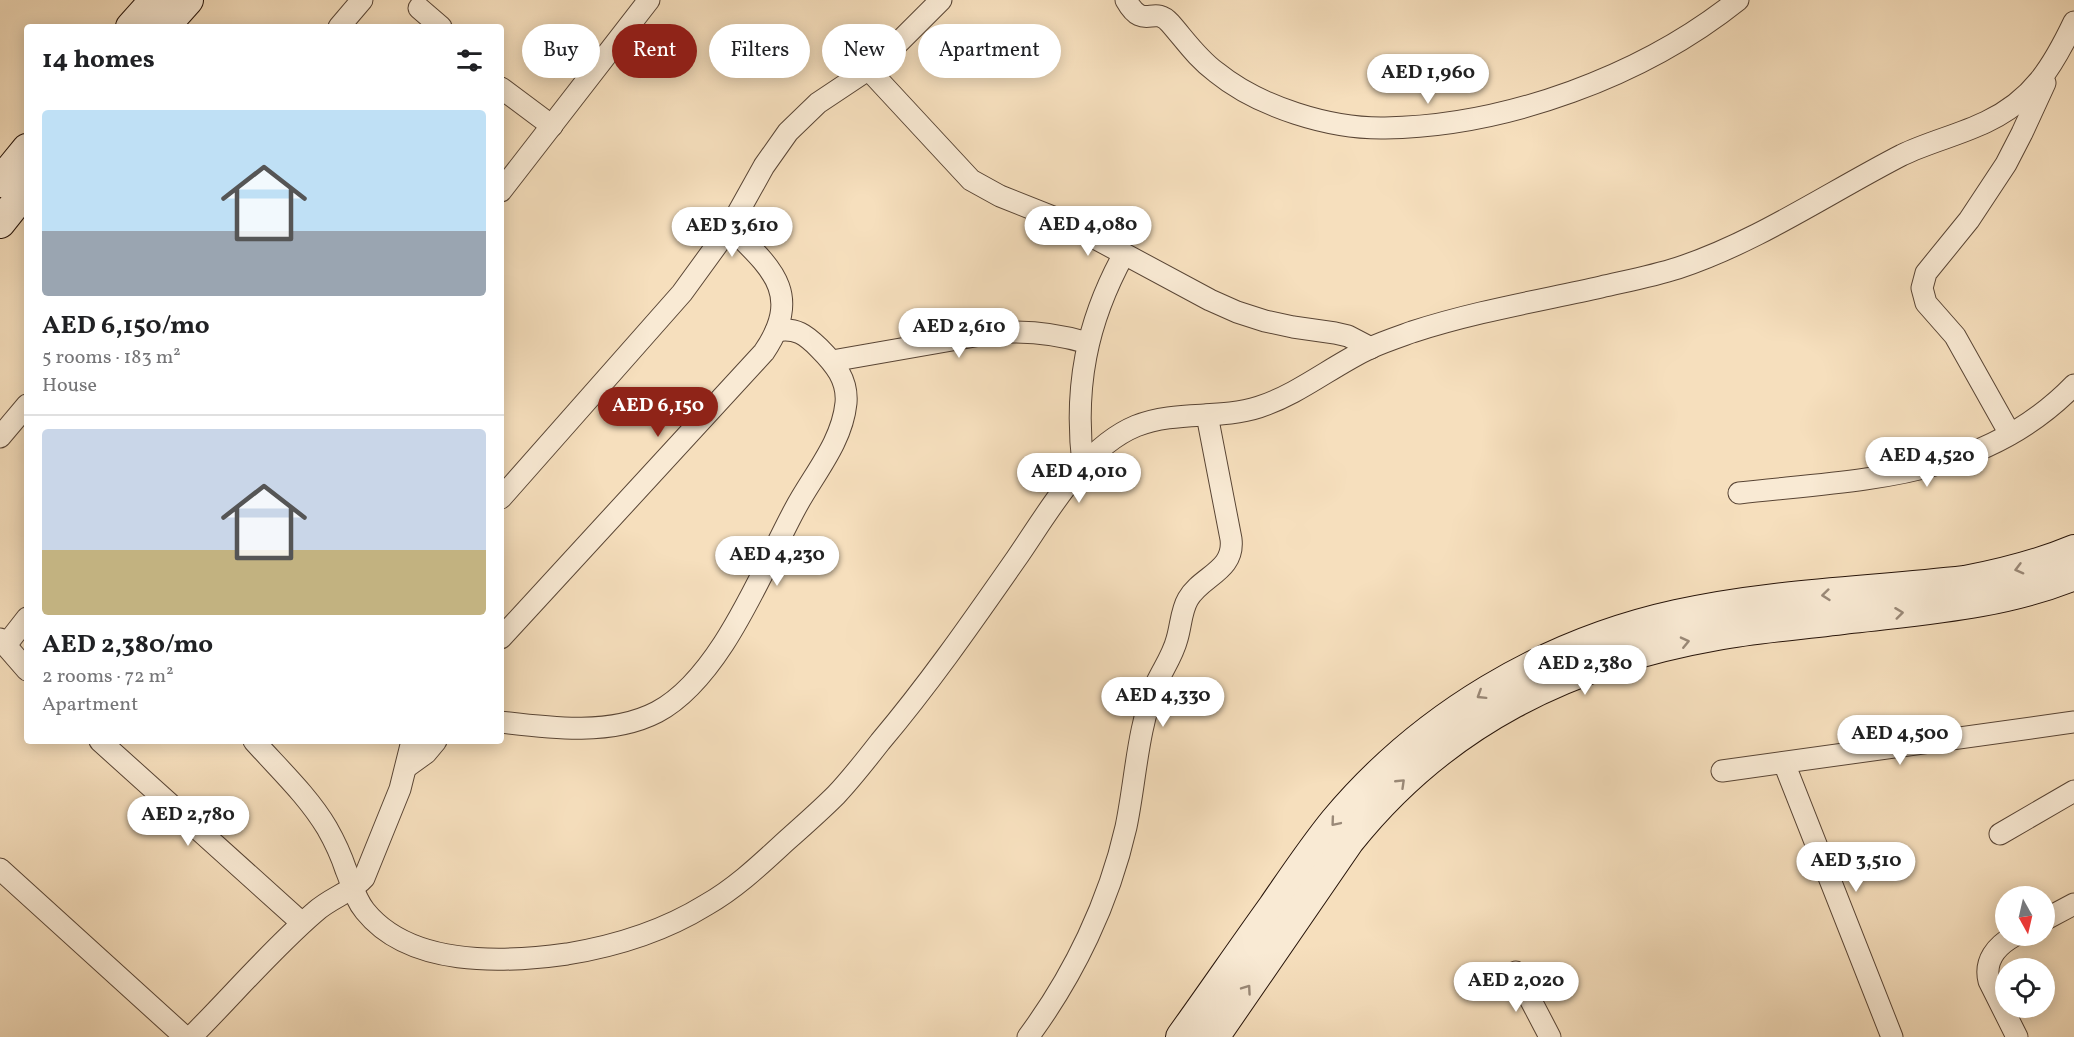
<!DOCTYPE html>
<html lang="en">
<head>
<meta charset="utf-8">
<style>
	body { margin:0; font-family:Vollkorn,serif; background:#f6f6f6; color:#202124; height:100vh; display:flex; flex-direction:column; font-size:22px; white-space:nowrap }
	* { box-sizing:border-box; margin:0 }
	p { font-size:20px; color:#757577 }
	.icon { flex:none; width:33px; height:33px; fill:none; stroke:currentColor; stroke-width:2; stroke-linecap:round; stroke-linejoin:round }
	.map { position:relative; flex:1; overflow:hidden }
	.side { position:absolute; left:24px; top:24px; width:480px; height:720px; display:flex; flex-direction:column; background:#fff; border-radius:6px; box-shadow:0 3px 15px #0003 }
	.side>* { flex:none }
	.hud { position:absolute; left:522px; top:24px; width:570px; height:54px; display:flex; gap:12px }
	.needle { width:39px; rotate:172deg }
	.tools { position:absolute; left:1995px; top:886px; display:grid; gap:12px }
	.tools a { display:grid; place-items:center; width:60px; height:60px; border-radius:50%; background:#fff; box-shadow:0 3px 15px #0003; font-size:30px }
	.price { position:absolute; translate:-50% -51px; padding:0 14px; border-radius:21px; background:#fff; color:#222; font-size:20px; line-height:39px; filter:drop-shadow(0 2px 3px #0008) }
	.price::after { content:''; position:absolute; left:50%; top:36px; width:18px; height:14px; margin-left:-9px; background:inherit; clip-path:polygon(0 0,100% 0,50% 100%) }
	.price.current { background:#8f2418; color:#fff }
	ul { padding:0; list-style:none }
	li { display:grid; align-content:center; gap:12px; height:318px; padding:0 18px }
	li+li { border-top:2px solid #e0e0e0 }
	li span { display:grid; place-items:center; height:186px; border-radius:6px; color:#555 }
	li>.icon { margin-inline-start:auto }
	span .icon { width:108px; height:108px; fill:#fffc; stroke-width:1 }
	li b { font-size:26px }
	h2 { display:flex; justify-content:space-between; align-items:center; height:72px; padding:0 18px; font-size:26px }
	.tag { padding:0 21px; border-radius:27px; background:#fff; box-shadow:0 3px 15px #0003; font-size:21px; line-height:54px }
	.tag.current { background:#8f2418; color:#fff }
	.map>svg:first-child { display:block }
</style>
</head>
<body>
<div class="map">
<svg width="2074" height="1037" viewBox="0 0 2074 1037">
	<rect width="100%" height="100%" fill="#f6dfbd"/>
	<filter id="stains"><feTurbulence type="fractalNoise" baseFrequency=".00333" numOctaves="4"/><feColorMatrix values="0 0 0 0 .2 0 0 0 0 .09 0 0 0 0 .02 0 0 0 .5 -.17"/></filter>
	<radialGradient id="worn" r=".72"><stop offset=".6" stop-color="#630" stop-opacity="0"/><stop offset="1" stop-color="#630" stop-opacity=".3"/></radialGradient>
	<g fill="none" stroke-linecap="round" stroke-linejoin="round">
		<g stroke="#594535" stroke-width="23">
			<g id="street">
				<path d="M1126,0C1144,32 1153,4 1170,23C1185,40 1197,58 1216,72C1259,107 1330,129 1385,128C1507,126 1643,76 1738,0"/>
				<polyline points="419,8 441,27"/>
				<polyline points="339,27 362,0"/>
				<polyline points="869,70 971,180 1000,196 1063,221 1210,300 1237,312 1265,321 1293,327 1335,333 1348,336 1371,348"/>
				<polyline points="501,88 552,126"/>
				<polyline points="501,191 649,0"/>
				<path d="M832,361L992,333C1025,330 1055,333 1088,343"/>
				<polyline points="2010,434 1955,336 1926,303 1922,288 1926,273 1969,220 2006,164 2022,133 2045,83"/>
				<polyline points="0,437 27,405"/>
				<path d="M1083,465C1074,388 1086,323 1124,254"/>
				<path d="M1739,493C1861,479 1982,480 2074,385"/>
				<polyline points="501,498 682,293 730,227 764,166 788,132 818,103 878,63 941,0"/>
				<path d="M501,638L764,352C804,293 770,267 730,227"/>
				<polyline points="0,639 27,670"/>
				<polyline points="6,645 27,618"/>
				<path d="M501,722C550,728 611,736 657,712C721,678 762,570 795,509C813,475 842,443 846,403C848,380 835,364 819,348C806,335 796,327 776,331"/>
				<polyline points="100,741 302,923"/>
				<path d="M254,741C279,769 308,796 327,828C335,842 341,855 346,870C352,884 355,899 365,911C410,967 502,963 567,954C616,946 664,931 706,905C736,888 761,864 786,841C803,826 820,811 836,795C852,778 866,760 880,742C929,684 972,622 1016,559C1048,513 1083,448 1136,426C1176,410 1219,420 1259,407C1299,394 1332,366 1370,348C1383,342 1398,337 1412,332C1473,312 1538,301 1601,287C1627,281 1653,276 1678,268C1757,242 1828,193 1902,155C1929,142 1959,135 1986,122C2033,100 2053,66 2074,22"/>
				<polyline points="1784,763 1892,1037"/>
				<polyline points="408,766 426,753 436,741"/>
				<polyline points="1722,771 2074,722"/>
				<polyline points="2000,834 2074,791"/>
				<polyline points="0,869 185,1037"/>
				<polyline points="2044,920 2074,904"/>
				<path d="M2014,936C1996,946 1984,961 1989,981L2017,1037"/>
				<polyline points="1516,972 1550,1037"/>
				<path d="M191,1037C232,996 272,949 315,912C330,898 352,892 364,878L400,789L412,741"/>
				<path d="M1028,1037C1074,975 1109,902 1126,827C1136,779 1137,729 1156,684C1163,669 1173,655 1177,639C1181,626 1181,611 1188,599C1201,576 1235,571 1231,539L1207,415"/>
			</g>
		</g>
		<g stroke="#251208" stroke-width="32">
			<g id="secondary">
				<polyline points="131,27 155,0"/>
				<polyline points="164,27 188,0"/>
				<polyline points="0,182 27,149"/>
				<polyline points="0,223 27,189"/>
				<path d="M1181,1037C1212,994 1242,950 1273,907C1293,878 1313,848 1335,821C1422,717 1545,644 1677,615C1771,594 1869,592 1965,581C2002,574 2038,565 2074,550"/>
				<path d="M1214,1037L1349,841C1444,722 1569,661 1717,635C1761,627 1807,624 1852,618C1927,609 2003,604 2074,575"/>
			</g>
		</g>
		<use href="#street" stroke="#f9ead4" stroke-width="21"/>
		<use href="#secondary" stroke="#f9ead4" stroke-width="30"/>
	</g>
	<defs><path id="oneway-chevron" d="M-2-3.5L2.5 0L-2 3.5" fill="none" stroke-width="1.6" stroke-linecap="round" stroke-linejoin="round" transform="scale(1.5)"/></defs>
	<g stroke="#9a8978">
		<use href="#oneway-chevron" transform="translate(2019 569) rotate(165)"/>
		<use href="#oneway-chevron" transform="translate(1826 595) rotate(174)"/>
		<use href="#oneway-chevron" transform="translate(1899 613) rotate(-7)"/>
		<use href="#oneway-chevron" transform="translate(1685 642) rotate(-13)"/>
		<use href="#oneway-chevron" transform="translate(1481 695) rotate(148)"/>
		<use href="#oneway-chevron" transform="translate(1401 783) rotate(-44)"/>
		<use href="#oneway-chevron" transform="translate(1335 822) rotate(130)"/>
		<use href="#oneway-chevron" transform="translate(1247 989) rotate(-55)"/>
	</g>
	<rect width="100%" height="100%" filter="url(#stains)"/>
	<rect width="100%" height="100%" fill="url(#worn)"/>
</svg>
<div class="tools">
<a><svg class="needle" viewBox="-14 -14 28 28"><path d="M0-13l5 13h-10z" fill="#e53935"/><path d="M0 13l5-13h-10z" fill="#757577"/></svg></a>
<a><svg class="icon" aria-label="locate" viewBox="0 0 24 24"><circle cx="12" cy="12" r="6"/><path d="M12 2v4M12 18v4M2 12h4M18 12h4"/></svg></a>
</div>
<b class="price" style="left:1428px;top:105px">AED 1,960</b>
<b class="price" style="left:1088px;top:257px">AED 4,080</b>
<b class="price" style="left:732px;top:258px">AED 3,610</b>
<b class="price" style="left:959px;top:359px">AED 2,610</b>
<b class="price current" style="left:658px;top:438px">AED 6,150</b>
<b class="price" style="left:1927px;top:488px">AED 4,520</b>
<b class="price" style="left:1079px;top:504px">AED 4,010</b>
<b class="price" style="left:777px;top:587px">AED 4,230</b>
<b class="price" style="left:1585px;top:696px">AED 2,380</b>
<b class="price" style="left:1163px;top:728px">AED 4,330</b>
<b class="price" style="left:1900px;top:766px">AED 4,500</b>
<b class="price" style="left:188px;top:847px">AED 2,780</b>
<b class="price" style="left:1856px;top:893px">AED 3,510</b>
<b class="price" style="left:1516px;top:1013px">AED 2,020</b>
<div class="hud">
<a class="tag">Buy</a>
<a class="tag current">Rent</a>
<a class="tag">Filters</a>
<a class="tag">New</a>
<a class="tag">Apartment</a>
</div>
<section class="side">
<h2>14 homes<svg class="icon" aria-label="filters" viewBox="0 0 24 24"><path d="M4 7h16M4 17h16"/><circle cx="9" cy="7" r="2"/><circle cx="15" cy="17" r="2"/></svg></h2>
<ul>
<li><span style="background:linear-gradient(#bfe0f5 65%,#9aa5b1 0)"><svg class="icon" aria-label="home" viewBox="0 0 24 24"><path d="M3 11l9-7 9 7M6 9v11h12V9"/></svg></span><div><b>AED 6,150/mo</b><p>5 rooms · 183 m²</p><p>House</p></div></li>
<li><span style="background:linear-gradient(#c9d6e8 65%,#c2b280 0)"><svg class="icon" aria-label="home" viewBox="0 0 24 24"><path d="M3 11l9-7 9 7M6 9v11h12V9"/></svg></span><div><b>AED 2,380/mo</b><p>2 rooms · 72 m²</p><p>Apartment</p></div></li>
</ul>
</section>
</div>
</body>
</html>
